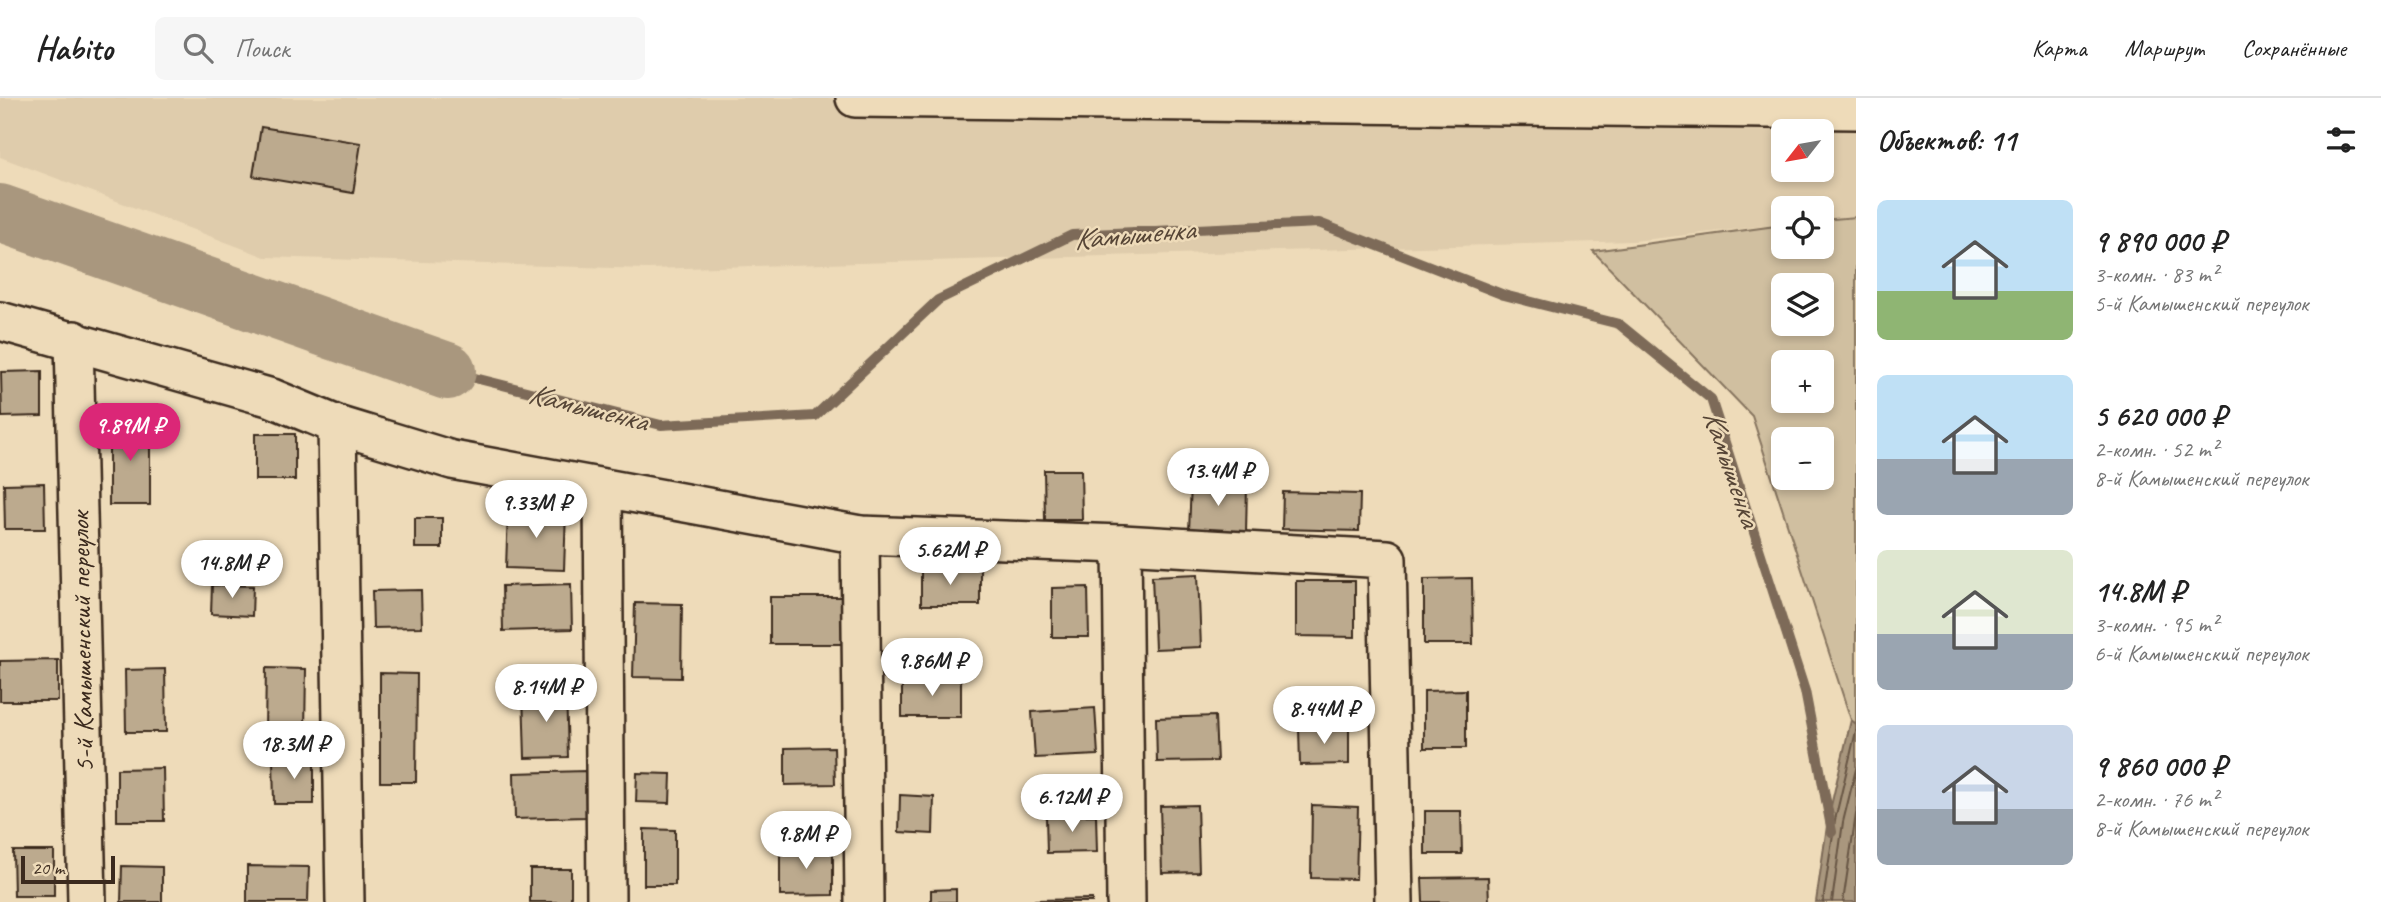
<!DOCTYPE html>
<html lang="ru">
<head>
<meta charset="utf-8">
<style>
	body { margin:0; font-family:Caveat,sans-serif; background:#f6f6f6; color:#222; height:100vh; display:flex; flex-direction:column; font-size:26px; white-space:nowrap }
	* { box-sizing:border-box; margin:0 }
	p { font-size:23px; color:#767676 }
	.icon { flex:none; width:38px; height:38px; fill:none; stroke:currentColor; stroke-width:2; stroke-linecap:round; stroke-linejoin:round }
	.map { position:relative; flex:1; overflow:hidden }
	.side { display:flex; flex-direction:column; background:#fff; width:525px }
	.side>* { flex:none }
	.needle { width:46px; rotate:239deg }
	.controls { position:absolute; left:1771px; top:21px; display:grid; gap:14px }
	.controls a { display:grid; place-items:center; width:63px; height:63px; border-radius:10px; background:#fff; box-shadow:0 4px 10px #0003; font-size:35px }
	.scale { position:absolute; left:21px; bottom:18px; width:94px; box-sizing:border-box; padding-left:7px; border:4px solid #3b2a1e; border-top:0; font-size:19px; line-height:24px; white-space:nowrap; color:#3b2a1e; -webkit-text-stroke:5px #eedbb9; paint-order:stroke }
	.price { position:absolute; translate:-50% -60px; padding:0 16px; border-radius:24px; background:#fff; color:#222; font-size:23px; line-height:46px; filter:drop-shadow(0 2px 4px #0008) }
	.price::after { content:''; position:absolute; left:50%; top:42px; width:21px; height:16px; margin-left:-10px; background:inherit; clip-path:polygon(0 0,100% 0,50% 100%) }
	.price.current { background:#db2777; color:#fff }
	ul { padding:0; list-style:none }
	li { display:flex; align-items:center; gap:21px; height:175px; padding:0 21px }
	li span { display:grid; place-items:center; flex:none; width:196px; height:140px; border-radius:10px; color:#555 }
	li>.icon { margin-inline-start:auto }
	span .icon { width:84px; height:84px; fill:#fffc; stroke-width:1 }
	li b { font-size:30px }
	h2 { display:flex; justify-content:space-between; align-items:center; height:84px; padding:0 21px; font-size:30px }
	header { display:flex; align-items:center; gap:42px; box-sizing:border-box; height:98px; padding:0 35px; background:#fff; border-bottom:2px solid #e0e0e0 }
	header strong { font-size:33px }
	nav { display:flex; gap:38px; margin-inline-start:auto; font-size:24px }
	.search { width:490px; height:63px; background:#f6f6f6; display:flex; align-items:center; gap:18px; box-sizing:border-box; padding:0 24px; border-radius:10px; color:#767676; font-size:26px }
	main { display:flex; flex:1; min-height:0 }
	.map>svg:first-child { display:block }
</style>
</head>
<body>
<header>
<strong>Habito</strong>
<div class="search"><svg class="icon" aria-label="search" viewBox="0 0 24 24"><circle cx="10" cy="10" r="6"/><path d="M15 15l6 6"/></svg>Поиск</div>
<nav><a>Карта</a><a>Маршрут</a><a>Сохранённые</a></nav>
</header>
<main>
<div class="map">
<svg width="1856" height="804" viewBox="0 0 1856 804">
	<rect width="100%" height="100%" fill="#eedbb9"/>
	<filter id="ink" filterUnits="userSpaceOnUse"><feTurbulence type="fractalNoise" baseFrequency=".0143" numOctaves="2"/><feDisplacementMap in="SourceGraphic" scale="14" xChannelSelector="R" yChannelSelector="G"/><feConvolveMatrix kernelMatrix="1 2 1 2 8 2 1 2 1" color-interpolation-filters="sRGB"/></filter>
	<g filter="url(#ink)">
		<path fill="#dfccac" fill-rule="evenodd" d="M0,0H1856V118L1822,122V110H1783V126L1634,143L647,171L265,159L0,59ZM1783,33H1822V72H1783Z"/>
		<path fill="#d0bfa0" stroke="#86745f" stroke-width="2" fill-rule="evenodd" d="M1856,119V626L1851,622L1752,318L1593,153L1783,127V149H1822V122ZM1783,187H1822V226H1783ZM1783,264H1822V303H1783ZM1783,341H1822V380H1783Z"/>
		<polygon fill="#a9977e" stroke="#7d6b58" stroke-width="2" points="1851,622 1856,626 1856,804 1816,804 1828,721"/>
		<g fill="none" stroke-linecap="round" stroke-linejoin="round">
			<g stroke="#675644" stroke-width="2">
				<polyline points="1823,804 1835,722 1856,633"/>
				<polyline points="1832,804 1843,724 1856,671"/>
				<polyline points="1843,804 1856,716"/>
			</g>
			<polyline stroke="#7d6b58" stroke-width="10" points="447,273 661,327 815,318 938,202 1072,137 1319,125 1504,197 1619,226 1711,301 1805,593 1832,734"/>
			<polyline stroke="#a9977e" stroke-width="58" points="0,115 447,273"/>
		</g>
		<g fill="#bcaa8e" stroke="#3b2a1e" stroke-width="2">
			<polygon points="261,29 361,45 353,95 253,78"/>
			<polygon points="42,273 42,318 2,319 1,274"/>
			<rect x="109" y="322" width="41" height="85"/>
			<rect x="255" y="336" width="40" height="46"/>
			<polygon points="1044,372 1081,372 1082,422 1045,422"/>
			<polygon points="44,385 45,431 5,431 4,386"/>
			<polygon points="1191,386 1247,387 1246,435 1189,433"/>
			<polygon points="1283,394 1360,396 1359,433 1282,431"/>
			<polygon points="508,412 566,413 564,472 506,470"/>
			<rect x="415" y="420" width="27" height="30"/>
			<rect x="921" y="470" width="59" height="37"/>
			<polygon points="1198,476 1201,549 1155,551 1152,478"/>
			<polygon points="1472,480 1473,546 1424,546 1424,481"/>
			<polygon points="1296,483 1355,483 1355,539 1296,538"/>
			<polygon points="571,486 572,531 503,533 502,488"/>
			<polygon points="212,487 253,488 252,518 211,516"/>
			<polygon points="1088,489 1089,539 1052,539 1052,490"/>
			<polygon points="421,492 422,529 373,530 372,493"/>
			<polygon points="770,499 843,499 844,546 770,546"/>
			<polygon points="635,505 682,506 681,580 633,579"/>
			<polygon points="58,562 58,603 0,603 0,563"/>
			<polygon points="266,570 306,571 305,634 265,633"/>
			<polygon points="165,571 166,634 126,634 125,572"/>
			<polygon points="380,575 417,576 416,684 380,684"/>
			<rect x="902" y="582" width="59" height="37"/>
			<polygon points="566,592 568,659 525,660 523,594"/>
			<polygon points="1466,592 1466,650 1424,650 1424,593"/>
			<polygon points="1095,610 1098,657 1035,660 1032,614"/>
			<polygon points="1215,618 1217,663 1157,664 1156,620"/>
			<polygon points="1349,629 1349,666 1300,667 1299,630"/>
			<polygon points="834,649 835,686 785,687 785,650"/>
			<polygon points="314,660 314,706 274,706 273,661"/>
			<polygon points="163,670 164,723 117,723 117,671"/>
			<polygon points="585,673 586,719 515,721 514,675"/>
			<polygon points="637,675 671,676 670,705 636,704"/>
			<polygon points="900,697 934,699 933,736 899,734"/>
			<polygon points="1197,707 1199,774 1162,775 1160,708"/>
			<polygon points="1312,707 1358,709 1356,781 1311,780"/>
			<polygon points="1425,713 1461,713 1462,756 1425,756"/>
			<polygon points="1096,717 1097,754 1047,755 1046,718"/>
			<polygon points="644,731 675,732 675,787 644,787"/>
			<polygon points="780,748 833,748 833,797 780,798"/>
			<polygon points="13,753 54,753 54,798 14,798"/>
			<polygon points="122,768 162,769 162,804 121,804"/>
			<polygon points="247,768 309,769 308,804 247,804"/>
			<rect x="530" y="771" width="41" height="33"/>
			<polygon points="1488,779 1489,804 1423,804 1422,780"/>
			<polygon points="956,791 956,804 931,804 931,792"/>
			<polygon points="1092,801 1092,804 1035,804 1035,802"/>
		</g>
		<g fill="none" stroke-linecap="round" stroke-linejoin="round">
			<g stroke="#3b2a1e" stroke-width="42">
				<g id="minor">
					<polyline points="855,0 1856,12"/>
					<polyline points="0,223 272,300 337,327 452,362 860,437 1122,446 1387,461 1394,804"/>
					<polyline points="74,242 87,804"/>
					<polyline points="337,327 345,804"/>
					<polyline points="603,391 606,804"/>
					<polyline points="860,437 864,804"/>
					<polyline points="1122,446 1126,804"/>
				</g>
			</g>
			<use href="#minor" stroke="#eedbb9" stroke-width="37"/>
		</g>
	</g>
	<g text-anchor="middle" stroke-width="5" stroke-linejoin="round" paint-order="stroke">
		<g font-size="28" fill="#3b2a1e" stroke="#eedbb9">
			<text transform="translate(81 544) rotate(-91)" y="10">5-й Камышенский переулок</text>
		</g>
		<g font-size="30" font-style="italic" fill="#564536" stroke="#eedbb9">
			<text transform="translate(1134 136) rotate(-5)" y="10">Камышенка</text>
			<text transform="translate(588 309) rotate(14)" y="10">Камышенка</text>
			<text transform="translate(1732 370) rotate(71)" y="10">Камышенка</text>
		</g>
	</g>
</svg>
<div class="controls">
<a><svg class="needle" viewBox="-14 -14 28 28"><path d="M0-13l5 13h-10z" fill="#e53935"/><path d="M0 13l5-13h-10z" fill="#767676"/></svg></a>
<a><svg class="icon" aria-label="locate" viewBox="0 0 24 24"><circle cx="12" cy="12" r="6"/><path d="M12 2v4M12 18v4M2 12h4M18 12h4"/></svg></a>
<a><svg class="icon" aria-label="layers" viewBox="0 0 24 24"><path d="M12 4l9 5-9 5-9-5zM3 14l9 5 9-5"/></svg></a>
<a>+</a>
<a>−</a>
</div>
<div class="scale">20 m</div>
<b class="price current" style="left:130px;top:365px">9.89M ₽</b>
<b class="price" style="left:1218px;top:410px">13.4M ₽</b>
<b class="price" style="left:536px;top:442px">9.33M ₽</b>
<b class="price" style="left:950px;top:489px">5.62M ₽</b>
<b class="price" style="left:232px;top:502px">14.8M ₽</b>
<b class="price" style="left:932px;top:600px">9.86M ₽</b>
<b class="price" style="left:546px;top:626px">8.14M ₽</b>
<b class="price" style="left:1324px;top:648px">8.44M ₽</b>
<b class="price" style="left:294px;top:683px">18.3M ₽</b>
<b class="price" style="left:1072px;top:736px">6.12M ₽</b>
<b class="price" style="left:806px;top:773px">9.8M ₽</b>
</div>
<section class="side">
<h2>Объектов: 11<svg class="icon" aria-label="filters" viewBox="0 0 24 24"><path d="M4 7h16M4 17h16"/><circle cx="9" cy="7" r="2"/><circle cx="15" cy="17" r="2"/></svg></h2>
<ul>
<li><span style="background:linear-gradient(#bfe0f5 65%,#8fb573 0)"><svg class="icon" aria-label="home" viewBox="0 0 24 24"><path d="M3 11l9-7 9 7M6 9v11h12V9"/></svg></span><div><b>9 890 000 ₽</b><p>3-комн. · 83 m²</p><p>5-й Камышенский переулок</p></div></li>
<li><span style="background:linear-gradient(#bfe0f5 60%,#9aa5b1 0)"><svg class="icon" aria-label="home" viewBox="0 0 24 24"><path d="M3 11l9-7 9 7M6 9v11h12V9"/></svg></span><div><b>5 620 000 ₽</b><p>2-комн. · 52 m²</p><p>8-й Камышенский переулок</p></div></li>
<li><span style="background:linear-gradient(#dfe7d0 60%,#9aa5b1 0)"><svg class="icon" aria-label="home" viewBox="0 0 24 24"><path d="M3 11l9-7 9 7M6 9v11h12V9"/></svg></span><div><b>14.8M ₽</b><p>3-комн. · 95 m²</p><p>6-й Камышенский переулок</p></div></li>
<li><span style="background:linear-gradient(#c9d6e8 60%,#9aa5b1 0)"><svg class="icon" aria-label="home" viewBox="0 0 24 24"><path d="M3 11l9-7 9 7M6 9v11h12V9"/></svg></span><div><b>9 860 000 ₽</b><p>2-комн. · 76 m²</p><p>8-й Камышенский переулок</p></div></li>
</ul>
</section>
</main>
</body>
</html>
